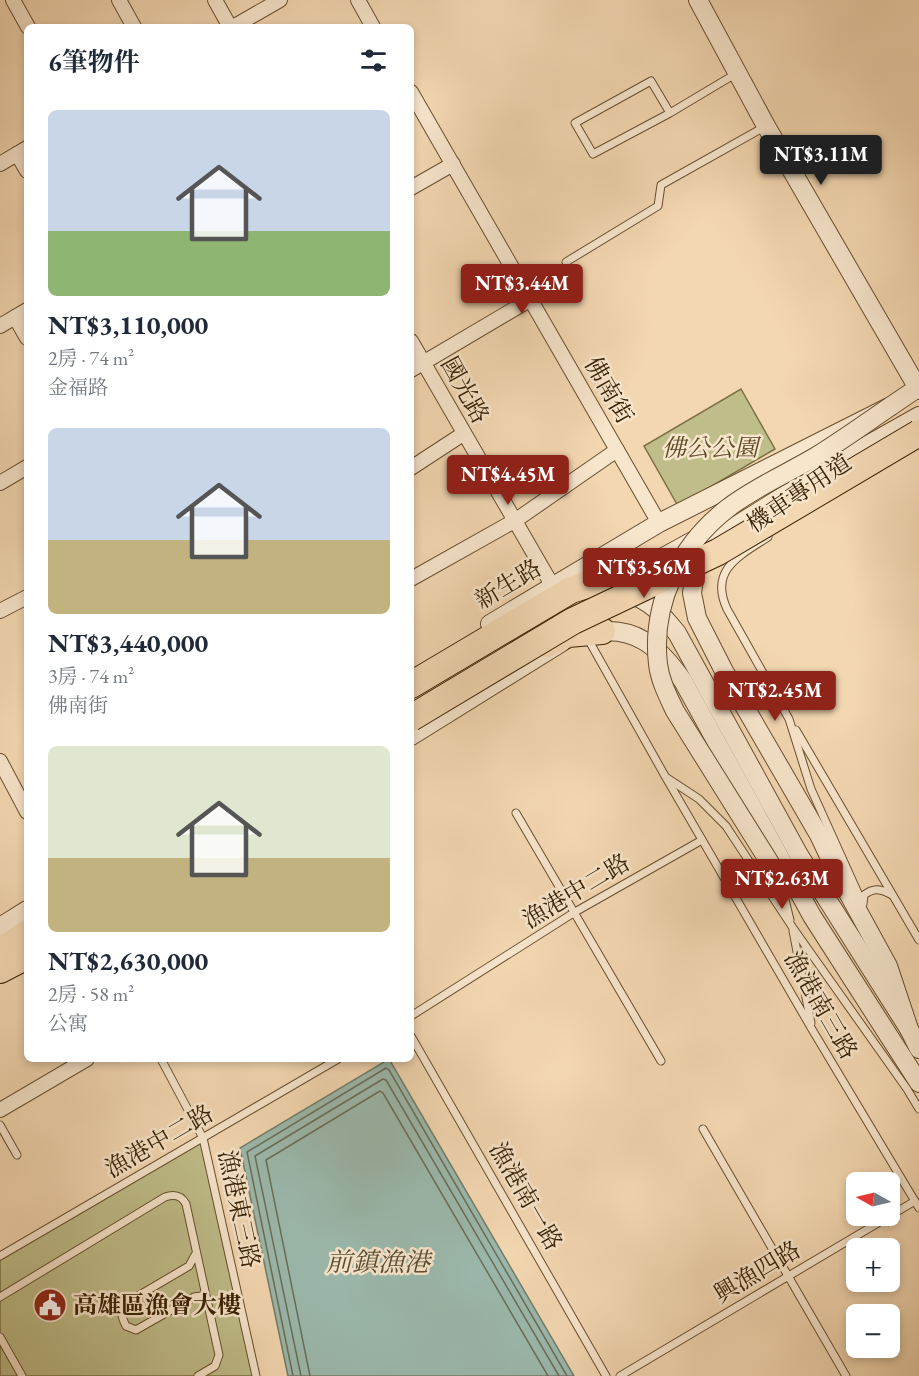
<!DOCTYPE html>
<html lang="zh-TW">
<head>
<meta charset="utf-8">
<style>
	body { margin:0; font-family:"EB Garamond","Noto Serif TC",serif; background:#f6f6f7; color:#1f2937; height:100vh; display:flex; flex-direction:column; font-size:22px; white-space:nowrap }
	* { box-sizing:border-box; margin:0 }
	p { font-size:20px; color:#747a83 }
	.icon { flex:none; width:33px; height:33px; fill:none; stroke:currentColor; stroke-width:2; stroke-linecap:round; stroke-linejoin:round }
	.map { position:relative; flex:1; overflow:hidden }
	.drawer { position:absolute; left:24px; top:24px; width:390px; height:1038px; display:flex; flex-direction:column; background:#fff; border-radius:9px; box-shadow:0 3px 9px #0003 }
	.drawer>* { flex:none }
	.needle { width:39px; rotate:278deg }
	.fabs { position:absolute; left:846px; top:1172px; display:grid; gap:12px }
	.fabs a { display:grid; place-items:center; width:54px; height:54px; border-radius:9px; background:#fff; box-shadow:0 3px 9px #0003; font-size:30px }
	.price { position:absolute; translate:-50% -51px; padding:0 14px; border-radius:6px; background:#8f2418; color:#fff; font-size:20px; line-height:39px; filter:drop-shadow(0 2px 3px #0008) }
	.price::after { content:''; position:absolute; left:50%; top:36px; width:18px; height:14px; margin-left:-9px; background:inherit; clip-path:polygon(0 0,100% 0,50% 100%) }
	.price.selected { background:#222; color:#fff }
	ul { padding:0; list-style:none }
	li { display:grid; align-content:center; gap:12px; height:318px; padding:0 24px }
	li span { display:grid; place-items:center; height:186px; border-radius:9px; color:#555 }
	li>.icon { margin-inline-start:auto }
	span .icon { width:108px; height:108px; fill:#fffc; stroke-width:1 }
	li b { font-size:26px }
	h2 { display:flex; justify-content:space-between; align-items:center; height:72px; padding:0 24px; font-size:26px }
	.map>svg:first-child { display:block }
</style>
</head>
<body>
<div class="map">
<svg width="919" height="1376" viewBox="0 0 919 1376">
	<rect width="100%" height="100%" fill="#f3d7b1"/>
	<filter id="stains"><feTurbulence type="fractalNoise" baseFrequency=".00333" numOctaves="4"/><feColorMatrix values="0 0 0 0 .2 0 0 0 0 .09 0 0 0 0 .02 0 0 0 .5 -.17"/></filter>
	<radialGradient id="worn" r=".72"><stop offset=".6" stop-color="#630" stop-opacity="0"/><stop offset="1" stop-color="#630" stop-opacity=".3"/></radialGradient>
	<g fill="#bfbd89" stroke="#7c7046" stroke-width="1.5">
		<polygon points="741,389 775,449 678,506 644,446"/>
		<polygon points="203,1138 256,1376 0,1376 0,1256"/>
	</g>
	<polygon fill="#9bb9ad" stroke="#747d69" stroke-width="1.5" points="389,1059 574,1376 288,1376 240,1148"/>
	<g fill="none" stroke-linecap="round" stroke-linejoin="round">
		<g stroke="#6a6e58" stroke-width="1.5">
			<polyline points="293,1376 247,1152 386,1068 389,1070 567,1376"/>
			<polyline points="301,1376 255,1156 383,1079 386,1080 559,1376"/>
			<polyline points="310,1376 266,1160 380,1091 383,1093 548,1376"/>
		</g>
		<polyline stroke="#ceb38e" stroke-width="18" stroke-dasharray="18 9" stroke-linecap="butt" points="596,591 638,571"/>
		<g stroke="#684f2e" stroke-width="9">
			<g id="service">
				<polyline points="670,113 651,81 575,123 593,154 670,113 737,73"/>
				<polyline points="566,262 658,206 661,185 766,126"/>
				<path d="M768,537C739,556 709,570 727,609L789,719L811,789L862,902"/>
				<polyline points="588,639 665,776 813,1031 919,1208"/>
				<polyline points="796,730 919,940"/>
				<polyline points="667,778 699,799 726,826 793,928 907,1089 919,1109"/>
				<polyline points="516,813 661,1061"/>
				<polyline points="780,879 790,920"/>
				<path d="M863,904L864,895C874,887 881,889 892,895"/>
				<polyline points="793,931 811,1023"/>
				<polyline points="411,1016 575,912 702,840"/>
				<polyline points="411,1036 606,1376"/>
				<polyline points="161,1059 203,1138 256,1376"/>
				<polyline points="0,1125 17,1155"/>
				<polyline points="703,1129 846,1376"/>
				<path d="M195,1255L189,1266L126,1303C119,1310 122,1318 126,1326L136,1330L194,1297L202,1296L207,1301"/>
				<polyline points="0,1256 338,1059"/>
				<path d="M0,1297L165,1197C174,1194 181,1195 186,1204L219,1355L215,1366L198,1376"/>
				<polyline points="0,1337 22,1376"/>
				<polyline points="620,1376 915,1201"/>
			</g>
		</g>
		<g stroke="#684f2e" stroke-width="16">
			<g id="minor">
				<polyline points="13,0 28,27"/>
				<polyline points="119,0 134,27"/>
				<polyline points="215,0 230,27"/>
				<polyline points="358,0 373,27"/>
				<polyline points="233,27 280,0"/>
				<polyline points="411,92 659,523"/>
				<polyline points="17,154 27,171"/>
				<polyline points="0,164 27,148"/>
				<polyline points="411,188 453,164"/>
				<polyline points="15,317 27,338"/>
				<polyline points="0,326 27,310"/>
				<polyline points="411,341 552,585"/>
				<polyline points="411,370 531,299"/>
				<polyline points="411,468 463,434"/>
				<polyline points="0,483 27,467"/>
				<polyline points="411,579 516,520 617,450"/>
				<polyline points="0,611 27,597"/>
				<polyline points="0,761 27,812"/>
				<polyline points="0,1110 87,1059"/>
			</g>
		</g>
		<g stroke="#684f2e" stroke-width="20">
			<g id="tertiary">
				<polyline points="698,0 766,126 919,390"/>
				<polyline points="843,459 721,535 702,553 696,566 692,593 697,618 724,671 819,835 836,871 888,966 909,1029"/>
				<polyline points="832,465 919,416"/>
				<polyline points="638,571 700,537"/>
				<path d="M625,592C651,601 660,612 677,633L799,855L909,1029L919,1049"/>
				<polyline points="490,624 659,523 891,406 919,387"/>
				<path d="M591,633C635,624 660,648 683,681L812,916L919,1083"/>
				<polyline points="411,736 562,642"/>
				<polyline points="0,927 27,910"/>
			</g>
		</g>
		<g stroke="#3a2203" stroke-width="28">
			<g id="motorway">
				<polyline points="547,644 568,634 602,631"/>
				<polyline points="411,685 571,590 587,585 606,585"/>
				<polyline points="0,952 27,933"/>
				<polyline points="0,970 27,956"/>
			</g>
		</g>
		<use href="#service" stroke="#f7e5cc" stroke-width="7"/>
		<use href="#minor" stroke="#f7e5cc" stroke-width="14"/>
		<use href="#tertiary" stroke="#f7e5cc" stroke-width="18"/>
		<use href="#motorway" stroke="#f3d7b1" stroke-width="26"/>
		<g stroke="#684f2e" stroke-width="20" stroke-linecap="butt">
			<path id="tertiary-bridge" d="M780,879L675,711C668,696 660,681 658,664C651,603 680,545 728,508C754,488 786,474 815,457C841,441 866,423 891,406"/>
		</g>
		<g stroke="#3a2203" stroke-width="28" stroke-linecap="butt">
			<polyline id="motorway-bridge" points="411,718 573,621 718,552 919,433"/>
		</g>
		<use href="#tertiary-bridge" stroke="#f7e5cc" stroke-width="18"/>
		<use href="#motorway-bridge" stroke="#f3d7b1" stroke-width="26"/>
	</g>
	<defs>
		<g id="civic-disc" transform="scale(1.725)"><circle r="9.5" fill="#8f2418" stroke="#f7e5cc"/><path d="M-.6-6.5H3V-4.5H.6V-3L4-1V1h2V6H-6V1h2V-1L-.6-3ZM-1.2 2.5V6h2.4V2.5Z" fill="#fff"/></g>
	</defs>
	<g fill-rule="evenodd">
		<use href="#civic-disc" x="50" y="1305"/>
	</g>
	<g text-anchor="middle" stroke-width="5" stroke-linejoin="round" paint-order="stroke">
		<g font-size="24" fill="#3a2203" stroke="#f7e5cc">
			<text transform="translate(465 390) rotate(61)" y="8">國光路</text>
			<text transform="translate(609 390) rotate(60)" y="8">佛南街</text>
			<text transform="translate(799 493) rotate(-34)" y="8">機車專用道</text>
			<text transform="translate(508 584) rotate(-31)" y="8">新生路</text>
			<text transform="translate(576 891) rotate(-31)" y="8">漁港中二路</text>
			<text transform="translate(821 1005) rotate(60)" y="8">漁港南三路</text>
			<text transform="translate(159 1141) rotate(-30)" y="8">漁港中二路</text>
			<text transform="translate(526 1196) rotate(60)" y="8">漁港南一路</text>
			<text transform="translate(239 1209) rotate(78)" y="8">漁港東三路</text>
			<text transform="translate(757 1272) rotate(-31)" y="8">興漁四路</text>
		</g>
		<g font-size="24" font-style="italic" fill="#5b4924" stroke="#f7e5cc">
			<text x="710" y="456">佛公公園</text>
		</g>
		<g font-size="24" font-weight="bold" fill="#3a2203" stroke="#f7e5cc" text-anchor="start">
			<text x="73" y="1313">高雄區漁會大樓</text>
		</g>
		<g font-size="26" font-style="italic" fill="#574f36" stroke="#f7e5cc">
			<text x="378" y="1271">前鎮漁港</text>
		</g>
	</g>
	<rect width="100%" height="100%" filter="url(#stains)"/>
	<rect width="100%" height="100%" fill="url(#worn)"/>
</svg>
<div class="fabs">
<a><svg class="needle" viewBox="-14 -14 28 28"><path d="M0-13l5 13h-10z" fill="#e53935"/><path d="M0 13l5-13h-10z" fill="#747a83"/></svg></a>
<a>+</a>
<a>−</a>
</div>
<b class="price selected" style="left:821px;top:186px">NT$3.11M</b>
<b class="price" style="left:522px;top:315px">NT$3.44M</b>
<b class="price" style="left:508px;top:506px">NT$4.45M</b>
<b class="price" style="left:644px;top:599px">NT$3.56M</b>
<b class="price" style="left:775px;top:722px">NT$2.45M</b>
<b class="price" style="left:782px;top:910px">NT$2.63M</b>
<section class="drawer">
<h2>6筆物件<svg class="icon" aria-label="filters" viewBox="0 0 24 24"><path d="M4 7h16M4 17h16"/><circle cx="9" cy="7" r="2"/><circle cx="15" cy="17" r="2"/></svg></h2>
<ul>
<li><span style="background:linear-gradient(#c9d6e8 65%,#8fb573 0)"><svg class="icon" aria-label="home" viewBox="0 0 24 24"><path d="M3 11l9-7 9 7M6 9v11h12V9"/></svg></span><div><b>NT$3,110,000</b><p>2房 · 74 m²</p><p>金福路</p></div></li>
<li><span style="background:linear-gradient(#c9d6e8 60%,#c2b280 0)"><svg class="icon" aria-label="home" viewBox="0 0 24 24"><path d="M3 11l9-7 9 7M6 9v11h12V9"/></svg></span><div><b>NT$3,440,000</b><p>3房 · 74 m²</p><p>佛南街</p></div></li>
<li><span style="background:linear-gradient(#dfe7d0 60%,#c2b280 0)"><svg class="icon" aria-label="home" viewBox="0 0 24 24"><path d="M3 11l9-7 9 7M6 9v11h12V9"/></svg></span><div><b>NT$2,630,000</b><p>2房 · 58 m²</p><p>公寓</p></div></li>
</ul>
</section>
</div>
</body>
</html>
